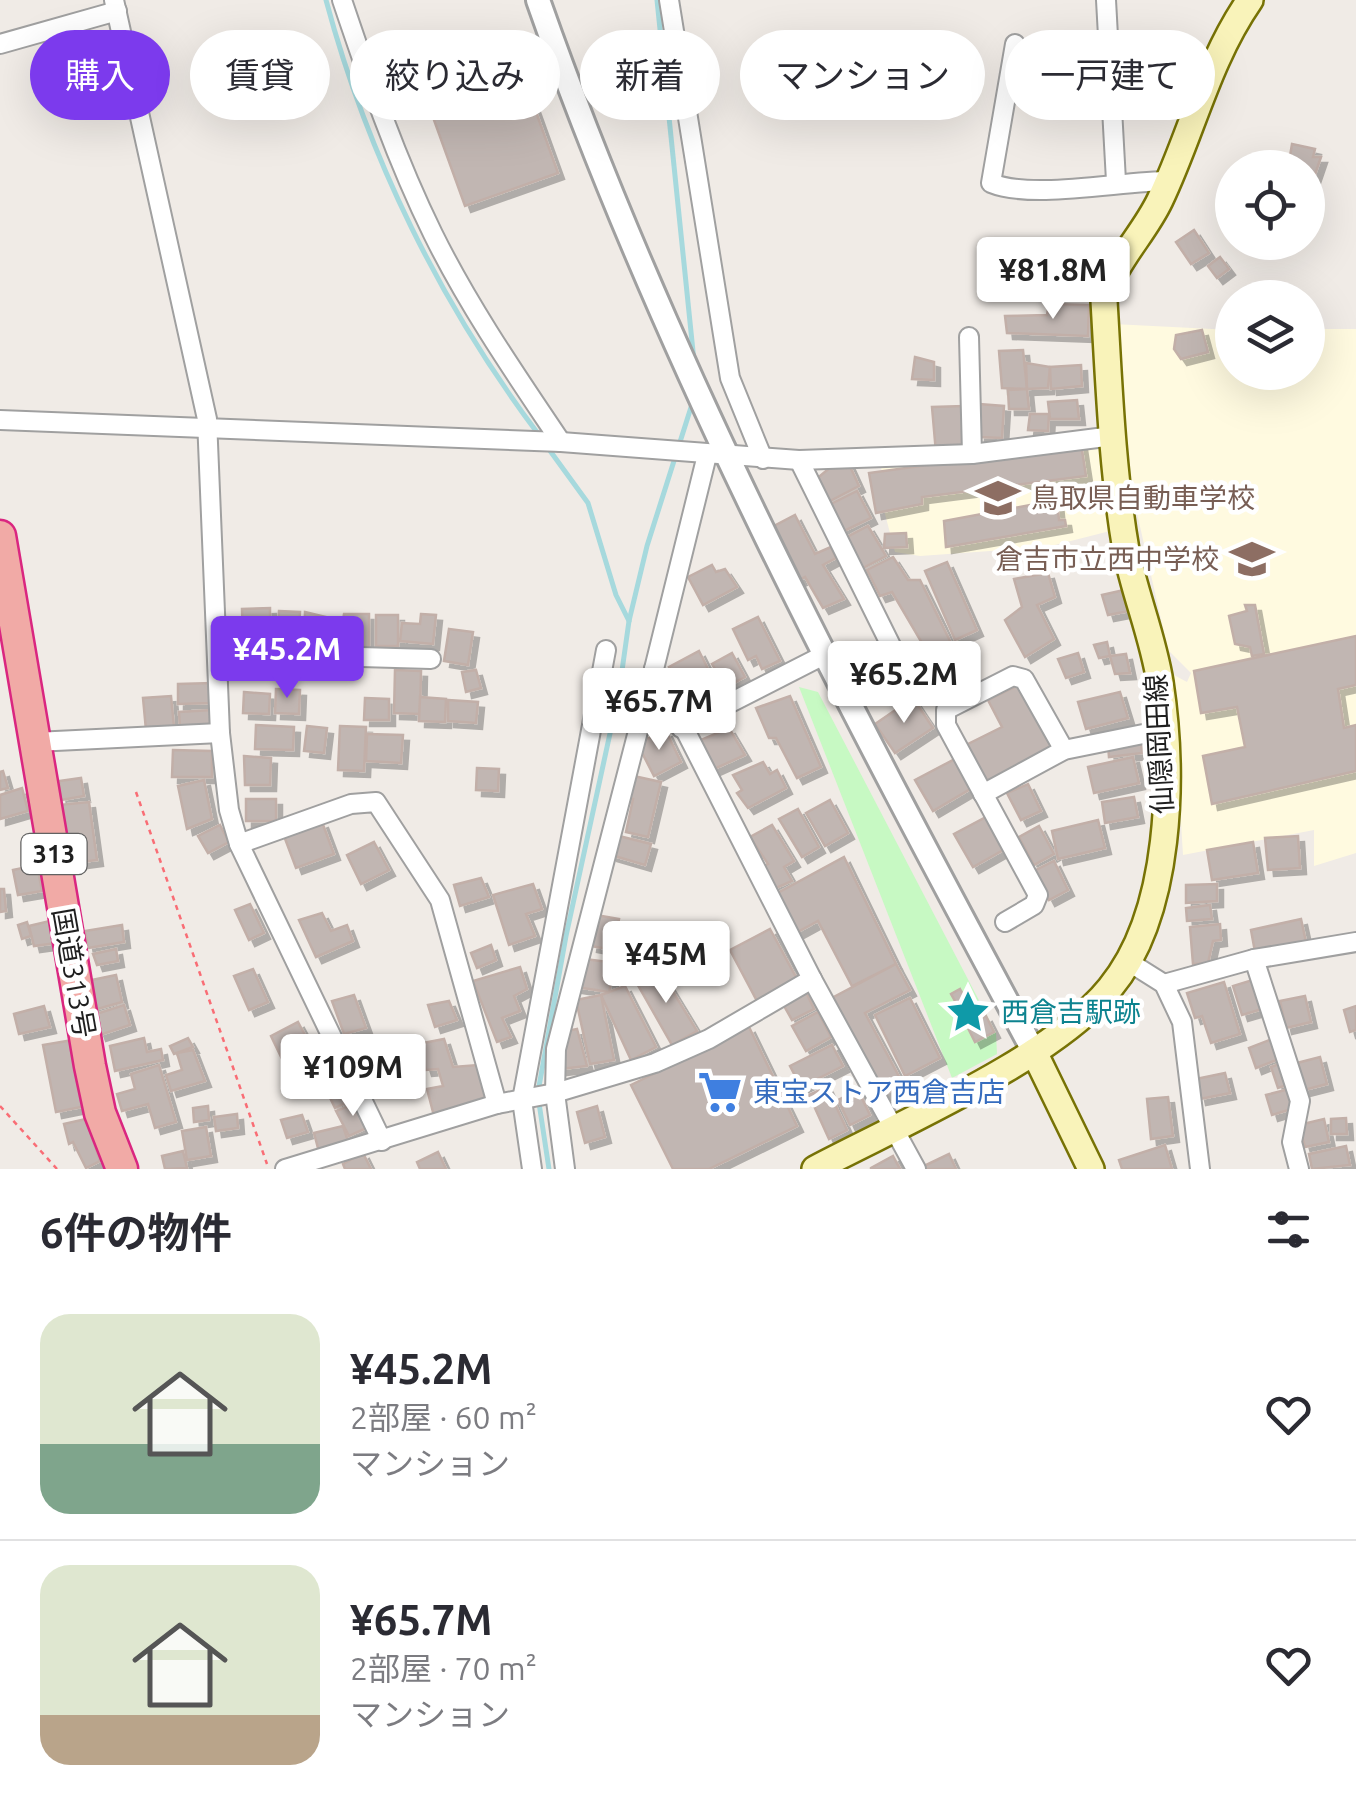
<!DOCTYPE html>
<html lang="ja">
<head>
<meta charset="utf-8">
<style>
	body { margin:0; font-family:Ubuntu,"Noto Sans JP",sans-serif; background:#f2f2f3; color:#2b2b33; height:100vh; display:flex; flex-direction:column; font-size:38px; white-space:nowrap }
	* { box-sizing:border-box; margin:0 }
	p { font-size:32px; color:#7c7c81 }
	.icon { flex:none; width:55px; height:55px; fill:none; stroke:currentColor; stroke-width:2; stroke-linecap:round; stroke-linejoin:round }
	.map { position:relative; height:1169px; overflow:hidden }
	.drawer { display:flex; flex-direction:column; background:#fff; flex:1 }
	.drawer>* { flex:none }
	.guide { position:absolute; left:30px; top:30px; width:1298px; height:90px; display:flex; gap:20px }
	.fabs { position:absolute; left:1215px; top:150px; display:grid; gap:20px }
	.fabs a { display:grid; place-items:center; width:110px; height:110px; border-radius:50%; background:#fff; box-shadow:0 10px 40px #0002; font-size:50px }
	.price { position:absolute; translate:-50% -85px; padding:0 22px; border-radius:10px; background:#fff; color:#222; font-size:32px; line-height:65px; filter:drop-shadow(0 2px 5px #0008) }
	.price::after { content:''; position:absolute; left:50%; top:60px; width:30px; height:22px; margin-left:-15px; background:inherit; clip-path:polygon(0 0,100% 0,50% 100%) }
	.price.selected { background:#7c3aed; color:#fff }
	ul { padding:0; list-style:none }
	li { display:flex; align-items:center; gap:30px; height:250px; padding:0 40px }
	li+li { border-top:2px solid #e1e1e2 }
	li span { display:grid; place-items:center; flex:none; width:280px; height:200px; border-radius:30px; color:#555 }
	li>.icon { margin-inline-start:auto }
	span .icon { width:120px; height:120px; fill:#fffc; stroke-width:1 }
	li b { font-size:42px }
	h2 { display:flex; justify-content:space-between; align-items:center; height:120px; padding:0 40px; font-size:42px }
	.tag { padding:0 35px; border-radius:45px; background:#fff; box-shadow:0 10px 40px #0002; font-size:35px; line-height:90px }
	.tag.selected { background:#7c3aed; color:#fff }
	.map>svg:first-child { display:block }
</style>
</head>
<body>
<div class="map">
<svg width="1356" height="1169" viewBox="0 0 1356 1169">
	<defs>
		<filter id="shadow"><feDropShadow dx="6" dy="6" stdDeviation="0" flood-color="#0004"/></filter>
	</defs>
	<rect width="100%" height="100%" fill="#f0ebe6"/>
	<g fill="#fffae0">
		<polygon points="1113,324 1232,330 1232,372 1308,372 1308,329 1356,329 1356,853 1314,866 1314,830 1183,855 1172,674 1187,682 1191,673 1168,650 1127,469"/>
		<polygon points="1103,444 1118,529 1047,547 920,556 895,552 879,491 882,463"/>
	</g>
	<polygon fill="#c7f9c3" points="799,687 818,692 996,1033 997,1054 952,1078"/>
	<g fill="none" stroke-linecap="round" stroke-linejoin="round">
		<g stroke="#a6d9dd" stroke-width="5">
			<path d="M326,0C368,157 441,305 539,435"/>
			<polyline points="657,0 694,361"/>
			<polyline points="548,448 588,503 616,595 629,621"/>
			<polyline points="538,1092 566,936 619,692 629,621 647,546 693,401"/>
			<polyline points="539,1103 549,1169"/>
		</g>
	</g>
	<g fill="#c1b6b2" stroke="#c2afa8" stroke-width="2.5" filter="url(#shadow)">
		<polygon points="514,51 558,173 465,206 421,84"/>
		<polygon points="1292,144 1315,149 1313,157 1321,157 1311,186 1308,168 1288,168"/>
		<polygon points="1194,230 1209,253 1191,264 1176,242"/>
		<polygon points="1220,257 1229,269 1217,278 1208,266"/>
		<polygon points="1049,304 1089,305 1088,336 1007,333 1005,316 1047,315"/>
		<polygon points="1202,330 1208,352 1181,359 1174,349 1176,335"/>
		<polygon points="1023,350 1027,389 1002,388 999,351"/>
		<polygon points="915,357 934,362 934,380 912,379"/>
		<polygon points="1026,363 1050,367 1048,388 1027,389"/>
		<polygon points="1081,365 1082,386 1051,389 1050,367"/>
		<polygon points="1027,389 1029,409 1009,409 1008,390"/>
		<polygon points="1077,400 1079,419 1050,419 1048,402"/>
		<polygon points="979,404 1004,406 1002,438 979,437"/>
		<polygon points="964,406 966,450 936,453 932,407"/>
		<polygon points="1030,414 1049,414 1048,431 1028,430"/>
		<polygon points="1081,444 1086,476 922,497 922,504 876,513 869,473"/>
		<polygon points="837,462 848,462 859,486 828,502 815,480"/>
		<polygon points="857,491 871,518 842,532 829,505"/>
		<polygon points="1057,500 1059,520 1065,520 1066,526 946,547 944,521"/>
		<polygon points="795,515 815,554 831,547 836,558 823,565 844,599 823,608 805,577 793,583 770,528"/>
		<polygon points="868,526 886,556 861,569 845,538"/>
		<polygon points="906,533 907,547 884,548 885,534"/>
		<polygon points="893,557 908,580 920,580 950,641 949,648 956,661 936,679 919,648 922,643 892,592 880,596 867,570"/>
		<polygon points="947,562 977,630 955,640 925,571"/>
		<polygon points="712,565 716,572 725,569 737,587 703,605 688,577"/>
		<polygon points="1048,573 1055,597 1037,605 1054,639 1025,657 1005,620 1022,607 1014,579"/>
		<polygon points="1124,590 1129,611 1108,615 1102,595"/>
		<polygon points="1245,605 1255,605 1264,654 1252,656 1250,647 1235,644 1229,616 1247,611"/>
		<polygon points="270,608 270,640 243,640 242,609"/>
		<polygon points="279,611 300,612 298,641 277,640"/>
		<polygon points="305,612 334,619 333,645 304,644"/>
		<polygon points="344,614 369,614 369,647 339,646"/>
		<polygon points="421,614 436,615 433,644 400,641 402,623 420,624"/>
		<rect x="376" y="615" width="22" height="31"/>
		<polygon points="758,617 780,661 762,669 756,656 748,660 733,629"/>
		<polygon points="449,629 473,632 468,665 444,661"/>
		<polygon points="1356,636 1356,685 1338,689 1344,728 1356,725 1356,771 1212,804 1203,756 1245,747 1237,707 1201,713 1194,671"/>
		<polygon points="1107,642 1110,656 1099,658 1094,645"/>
		<polygon points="865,648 883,681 856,696 838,662"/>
		<polygon points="699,651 719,691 690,706 669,667"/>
		<polygon points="732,653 745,677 726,687 712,664"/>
		<polygon points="1078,653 1084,672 1066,678 1058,659"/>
		<polygon points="1126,654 1130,673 1115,674 1110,656"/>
		<polygon points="395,670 421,671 420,714 394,713"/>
		<polygon points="476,670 481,688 466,692 462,672"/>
		<polygon points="212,683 212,703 178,704 178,684"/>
		<polygon points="1019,685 1053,750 988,785 966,745 1002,727 988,700"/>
		<polygon points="276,689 300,690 299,714 275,713"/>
		<polygon points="244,692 270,694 269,714 243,713"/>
		<polygon points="1120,692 1128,718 1086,729 1078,702"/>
		<polygon points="171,696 174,727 146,730 143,698"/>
		<polygon points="790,696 821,767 797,778 776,738 769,738 756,708"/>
		<polygon points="420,697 446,699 445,722 419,721"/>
		<polygon points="365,698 389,699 389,720 364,720"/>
		<polygon points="913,698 933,728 895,753 875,724"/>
		<polygon points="448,700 478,702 476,723 448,721"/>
		<polygon points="212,710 213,727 180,729 179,712"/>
		<polygon points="256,725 294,727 293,750 255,749"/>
		<polygon points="307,726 327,728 324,753 304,751"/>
		<polygon points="340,726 366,727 364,771 338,770"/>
		<polygon points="729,728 745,755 712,770 696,742"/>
		<polygon points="666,731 681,762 654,776 637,743"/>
		<polygon points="367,734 403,735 401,763 366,761"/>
		<polygon points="1141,741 1142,753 1109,757 1108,745"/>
		<polygon points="173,750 212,751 212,777 172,777"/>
		<polygon points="244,756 271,758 270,785 245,785"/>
		<polygon points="1133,757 1139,783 1094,793 1088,767"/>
		<polygon points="955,759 972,788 933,811 915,780"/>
		<polygon points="763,762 770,774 777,770 786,788 748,808 737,793 742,790 733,775"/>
		<polygon points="477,768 499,769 498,791 476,790"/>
		<polygon points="3,771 8,788 0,790 0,772"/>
		<polygon points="620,773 661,782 648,837 626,832 633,799 614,795"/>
		<polygon points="81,778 84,796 61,800 59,781"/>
		<polygon points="204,780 212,819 187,829 178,786"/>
		<polygon points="1028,784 1041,811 1021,820 1007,793"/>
		<polygon points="22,788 28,811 0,819 0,795"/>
		<polygon points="1134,797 1138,817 1105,823 1102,802"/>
		<rect x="246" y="799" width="30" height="22"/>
		<polygon points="830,800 848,833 825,846 806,813"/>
		<polygon points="89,802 97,860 66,864 58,805"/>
		<polygon points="798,809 819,847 802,857 779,819"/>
		<polygon points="988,816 1005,849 973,867 954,834"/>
		<polygon points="1098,820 1105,848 1058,859 1052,831"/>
		<polygon points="322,822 334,854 296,868 284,836"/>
		<polygon points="220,825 229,842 208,853 198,836"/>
		<polygon points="772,825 794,861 784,867 792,881 774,889 762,867 768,864 750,837"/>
		<polygon points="1039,826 1054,854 1034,865 1019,837"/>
		<polygon points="611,834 651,844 645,865 611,855"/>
		<polygon points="1298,836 1300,868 1268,870 1265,838"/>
		<polygon points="374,842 389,870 361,884 347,855"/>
		<polygon points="1253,842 1258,873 1212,880 1207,850"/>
		<polygon points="844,857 896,964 852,986 818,921 794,934 774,895"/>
		<polygon points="1054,861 1068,890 1049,900 1034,871"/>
		<polygon points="37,865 42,891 18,895 13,870"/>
		<polygon points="481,878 489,897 460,906 454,885"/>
		<polygon points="533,884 542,909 526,914 535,936 509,945 493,895"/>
		<polygon points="1217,884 1217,901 1186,903 1186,885"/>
		<polygon points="0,889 4,889 6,911 0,912"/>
		<polygon points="250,904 264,933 249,940 235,910"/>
		<polygon points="1210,905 1212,919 1187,921 1186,908"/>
		<polygon points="322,913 331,931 347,925 353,941 316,957 299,920"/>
		<polygon points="596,915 619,919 613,950 591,946"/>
		<polygon points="1301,919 1306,942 1255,952 1251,930"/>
		<polygon points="54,920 57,943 34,946 29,926"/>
		<polygon points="27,922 31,936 22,939 18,925"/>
		<polygon points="1220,924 1221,940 1213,941 1208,963 1193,964 1190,927"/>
		<polygon points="122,925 124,942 88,948 85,931"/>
		<polygon points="770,929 797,979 757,1001 730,950"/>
		<polygon points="491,945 496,960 477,968 471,953"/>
		<polygon points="116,949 118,961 97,965 93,954"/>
		<polygon points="585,959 616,963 609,992 576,987"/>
		<polygon points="896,964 910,990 865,1013 903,1084 881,1096 830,999"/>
		<polygon points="520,967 527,989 514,996 520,1011 502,1018 511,1037 497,1042 473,981"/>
		<polygon points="658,967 697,1031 672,1045 635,980"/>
		<polygon points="253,969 268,1002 249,1010 234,976"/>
		<polygon points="116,975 122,1002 94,1010 87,981"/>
		<polygon points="1259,978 1269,1007 1242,1015 1233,986"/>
		<polygon points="1224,982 1240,1034 1211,1043 1202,1016 1195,1018 1187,993"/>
		<polygon points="625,986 656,1047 631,1060 601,995"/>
		<polygon points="960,989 968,1003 959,1008 951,994"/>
		<polygon points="806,992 814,1009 792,1020 783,1004"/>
		<polygon points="354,995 366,1028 344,1034 332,1001"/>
		<polygon points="601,995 614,1060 590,1064 576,1000"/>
		<polygon points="1305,996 1311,1022 1286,1028 1280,1001"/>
		<polygon points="910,998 940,1058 905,1076 875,1015"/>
		<polygon points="449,1001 457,1020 435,1027 428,1005"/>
		<polygon points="124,1005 130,1025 100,1035 93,1015"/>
		<polygon points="44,1006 50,1027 19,1034 14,1014"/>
		<polygon points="1356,1006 1356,1030 1350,1032 1344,1010"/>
		<polygon points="818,1012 831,1037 806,1051 792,1026"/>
		<polygon points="986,1016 994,1032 975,1042 967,1026"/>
		<polygon points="298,1022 312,1048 284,1063 271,1036"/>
		<polygon points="749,1027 797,1126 709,1169 673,1169 631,1085"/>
		<polygon points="577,1029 587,1066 560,1069 562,1032"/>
		<polygon points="144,1038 147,1052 161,1049 163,1060 115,1071 110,1046"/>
		<polygon points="188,1038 193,1047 174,1054 170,1046"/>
		<polygon points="444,1039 453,1067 478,1065 489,1099 434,1116 427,1089 443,1086 438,1069 426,1070 418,1044"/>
		<polygon points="1272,1039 1279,1059 1256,1068 1249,1048"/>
		<polygon points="73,1040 86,1106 56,1112 43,1045"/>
		<polygon points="832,1045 843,1066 801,1087 790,1066"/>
		<polygon points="193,1050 205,1081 171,1091 166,1075 182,1070 177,1053"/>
		<polygon points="1320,1057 1327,1084 1304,1090 1297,1063"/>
		<polygon points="1282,1063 1290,1084 1278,1088 1271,1067"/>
		<polygon points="159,1065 176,1122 155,1128 148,1104 122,1111 117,1094 135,1089 131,1074"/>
		<polygon points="340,1072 354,1099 335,1108 322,1081"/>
		<polygon points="1225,1073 1230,1093 1200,1099 1196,1079"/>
		<polygon points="827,1087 847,1130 829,1139 809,1095"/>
		<polygon points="1289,1089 1295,1108 1272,1115 1266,1095"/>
		<polygon points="858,1090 870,1115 850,1125 838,1100"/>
		<polygon points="1168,1097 1173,1136 1151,1139 1147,1099"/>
		<polygon points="357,1103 369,1127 349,1136 336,1111"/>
		<polygon points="208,1106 209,1120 194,1122 193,1108"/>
		<polygon points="597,1106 605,1137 585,1143 577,1112"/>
		<polygon points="237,1114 238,1128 216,1131 214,1117"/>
		<polygon points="302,1115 308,1132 287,1138 281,1120"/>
		<polygon points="1346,1118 1347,1134 1331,1134 1331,1119"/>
		<polygon points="86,1119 100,1161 86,1168 73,1142 69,1144 64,1124"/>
		<polygon points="1324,1119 1329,1142 1305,1147 1299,1125"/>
		<polygon points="343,1126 349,1144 319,1152 314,1133"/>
		<polygon points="206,1127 211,1156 187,1160 182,1131"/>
		<polygon points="1165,1145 1172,1169 1122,1169 1119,1160"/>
		<polygon points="1346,1146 1350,1165 1312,1169 1309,1154"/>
		<polygon points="183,1151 187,1168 165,1169 162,1156"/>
		<polygon points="438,1152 446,1169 420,1169 417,1162"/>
		<polygon points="363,1153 371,1169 345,1169 343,1164"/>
		<polygon points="949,1154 956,1169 925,1169 924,1166"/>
		<polygon points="893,1156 900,1169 871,1169 871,1168"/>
	</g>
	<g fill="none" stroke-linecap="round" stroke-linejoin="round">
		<g stroke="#a0a0a0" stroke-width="22">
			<g id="minor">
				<polyline points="114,0 207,419 220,733 229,810 239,844 351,804 376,802 440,900 497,1104"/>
				<path d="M342,0C369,80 396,159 433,234C469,307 516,375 561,442"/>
				<polyline points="669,0 730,378 763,459"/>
				<polyline points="1106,0 1116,181"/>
				<polyline points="0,44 117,11"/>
				<path d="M1015,44L991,183C1032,200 1121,181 1169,181"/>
				<polyline points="1109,66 1215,60"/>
				<polyline points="969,337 972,454"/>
				<polyline points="0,420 561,442 799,460 972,454 1113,436"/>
				<polyline points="707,455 654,669 812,979 916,1169"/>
				<polyline points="799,460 907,678"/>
				<polyline points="217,653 431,659"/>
				<polyline points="681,728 822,656"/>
				<polyline points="35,742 220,733"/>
				<polyline points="983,794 1064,750 1163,730"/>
				<polyline points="239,844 382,1141"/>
				<polyline points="1005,922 1034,905 1038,895 946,725 946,710 1013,676 1024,679 1064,750"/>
				<polyline points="1254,959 1300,1101 1292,1142 1299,1169"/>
				<polyline points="1129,962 1164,984 1182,1022 1200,1169"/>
				<polyline points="1164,984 1254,959 1356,942"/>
				<polyline points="285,1169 497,1104 555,1093 655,1063 709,1039 812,979"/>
				<polyline points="532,1169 522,1100 606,650"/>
				<polyline points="565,1169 555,1093 556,1049 654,669"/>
			</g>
		</g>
		<g stroke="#a0a0a0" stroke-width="28">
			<path id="tertiary" d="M538,0C667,368 850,709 1034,1052"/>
		</g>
		<g stroke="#777205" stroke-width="30">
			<g id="secondary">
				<polyline points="1034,1052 1091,1169"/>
				<path d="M815,1169C898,1125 1054,1058 1110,988C1172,913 1174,775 1160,682C1153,637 1135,595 1126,550C1112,469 1109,384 1104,301C1113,262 1143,236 1160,200C1192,133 1207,62 1250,0"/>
			</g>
		</g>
		<g stroke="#da2680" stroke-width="35">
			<polyline id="trunk" points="0,536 90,1066 100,1113 122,1169"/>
		</g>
		<g stroke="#f96d75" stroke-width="2.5" stroke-dasharray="5 5" stroke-linecap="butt">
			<polyline points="136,792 267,1164"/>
			<polyline points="0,1106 57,1169"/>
		</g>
		<use href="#minor" stroke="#fff" stroke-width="18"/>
		<use href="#tertiary" stroke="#fff" stroke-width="22"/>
		<use href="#secondary" stroke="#f9f3ba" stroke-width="25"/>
		<use href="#trunk" stroke="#f1aaa6" stroke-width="30"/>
	</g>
	<defs>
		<g id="school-bare" transform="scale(3.45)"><path d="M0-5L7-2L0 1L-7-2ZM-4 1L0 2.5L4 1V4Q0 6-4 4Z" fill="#8d6e63" stroke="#fff" stroke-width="2.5" paint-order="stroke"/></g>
		<g id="sight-bare" transform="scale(3.45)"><path d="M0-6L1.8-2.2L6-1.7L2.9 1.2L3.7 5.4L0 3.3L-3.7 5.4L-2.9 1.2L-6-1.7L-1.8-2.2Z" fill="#0f9aa8" stroke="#fff" stroke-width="2.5" paint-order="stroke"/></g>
		<g id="supermarket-bare" transform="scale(3.45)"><path d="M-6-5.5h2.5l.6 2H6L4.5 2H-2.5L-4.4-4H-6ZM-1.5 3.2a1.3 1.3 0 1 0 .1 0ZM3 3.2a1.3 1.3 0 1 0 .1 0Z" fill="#3f7fe0" stroke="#fff" stroke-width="2.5" paint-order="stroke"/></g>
	</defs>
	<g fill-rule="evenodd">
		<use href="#school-bare" x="998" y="498"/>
		<use href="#school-bare" x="1252" y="559"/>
		<use href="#sight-bare" x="968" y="1012"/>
		<use href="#supermarket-bare" x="720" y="1092"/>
	</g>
	<g text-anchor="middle" stroke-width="9" stroke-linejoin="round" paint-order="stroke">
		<rect fill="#fff" stroke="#626262" stroke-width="2.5" x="21.5" y="834" width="65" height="40" rx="8"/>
		<g font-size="25" font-weight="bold" fill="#1f1f1f">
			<text x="54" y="863">313</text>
		</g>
		<g font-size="28" fill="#785e54" stroke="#fff" text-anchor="start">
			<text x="1031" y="508">鳥取県自動車学校</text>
			<text x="1219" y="569" text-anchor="end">倉吉市立西中学校</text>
		</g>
		<g font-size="28" fill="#1f1f1f" stroke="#fff">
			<text transform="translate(1159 744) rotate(-93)" y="10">仙隠岡田線</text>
			<text transform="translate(74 973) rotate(80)" y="10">国道313号</text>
		</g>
		<g font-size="28" fill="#0d838f" stroke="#fff" text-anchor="start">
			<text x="1001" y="1022">西倉吉駅跡</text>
		</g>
		<g font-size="28" fill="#366cbe" stroke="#fff" text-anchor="start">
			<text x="753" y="1102">東宝ストア西倉吉店</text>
		</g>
	</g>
</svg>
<div class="fabs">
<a><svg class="icon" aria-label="locate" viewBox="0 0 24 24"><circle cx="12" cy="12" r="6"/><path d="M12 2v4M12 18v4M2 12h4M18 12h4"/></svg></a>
<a><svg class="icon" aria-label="layers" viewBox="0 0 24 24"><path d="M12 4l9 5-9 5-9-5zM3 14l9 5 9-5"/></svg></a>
</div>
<b class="price" style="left:1053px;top:322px">¥81.8M</b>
<b class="price selected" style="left:287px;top:701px">¥45.2M</b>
<b class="price" style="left:904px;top:726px">¥65.2M</b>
<b class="price" style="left:659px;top:753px">¥65.7M</b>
<b class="price" style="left:666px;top:1006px">¥45M</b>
<b class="price" style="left:353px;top:1119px">¥109M</b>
<div class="guide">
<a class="tag selected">購入</a>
<a class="tag">賃貸</a>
<a class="tag">絞り込み</a>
<a class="tag">新着</a>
<a class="tag">マンション</a>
<a class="tag">一戸建て</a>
</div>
</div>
<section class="drawer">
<h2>6件の物件<svg class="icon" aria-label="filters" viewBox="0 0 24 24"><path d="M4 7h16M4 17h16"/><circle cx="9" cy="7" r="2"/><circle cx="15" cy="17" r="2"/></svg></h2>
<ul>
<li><span style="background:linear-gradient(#dfe7d0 65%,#7fa58c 0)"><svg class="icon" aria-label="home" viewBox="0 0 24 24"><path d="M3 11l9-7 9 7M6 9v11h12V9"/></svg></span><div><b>¥45.2M</b><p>2部屋 · 60 m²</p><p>マンション</p></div><svg class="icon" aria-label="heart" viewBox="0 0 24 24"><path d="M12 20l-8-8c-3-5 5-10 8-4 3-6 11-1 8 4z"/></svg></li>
<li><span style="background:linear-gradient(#dfe7d0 75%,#b9a48a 0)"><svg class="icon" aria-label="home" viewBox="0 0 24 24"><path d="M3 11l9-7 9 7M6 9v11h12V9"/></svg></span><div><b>¥65.7M</b><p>2部屋 · 70 m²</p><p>マンション</p></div><svg class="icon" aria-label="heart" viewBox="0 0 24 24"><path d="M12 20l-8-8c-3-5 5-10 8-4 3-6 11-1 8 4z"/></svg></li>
</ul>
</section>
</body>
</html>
